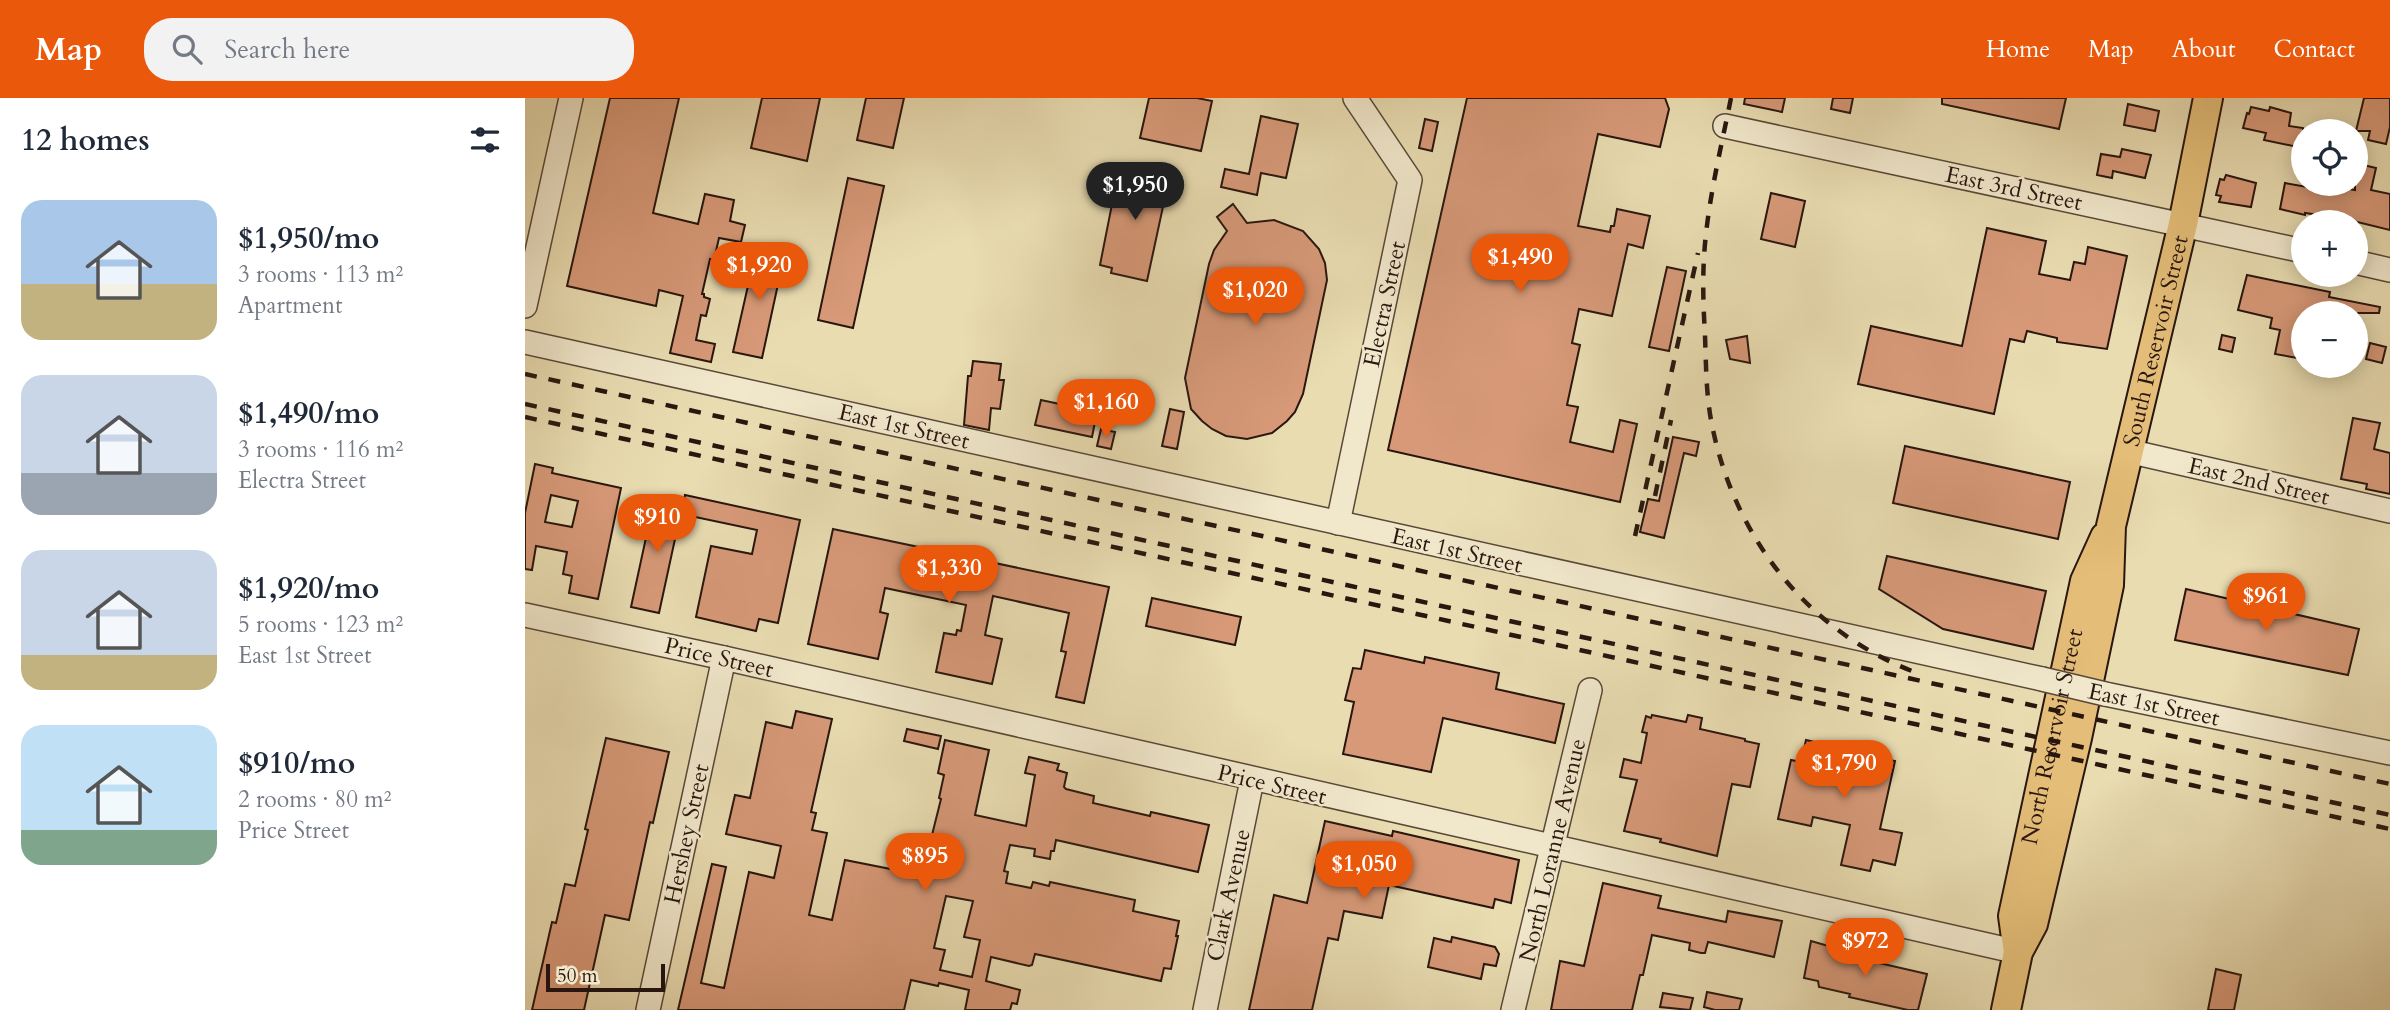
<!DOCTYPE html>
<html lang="en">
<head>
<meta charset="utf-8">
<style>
	body { margin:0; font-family:Cardo,serif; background:#f2f2f3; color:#1f2937; height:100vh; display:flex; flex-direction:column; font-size:26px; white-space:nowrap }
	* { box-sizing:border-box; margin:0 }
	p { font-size:23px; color:#747a83 }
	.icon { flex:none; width:38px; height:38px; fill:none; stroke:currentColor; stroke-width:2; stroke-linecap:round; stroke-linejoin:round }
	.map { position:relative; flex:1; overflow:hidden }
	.drawer { display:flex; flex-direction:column; background:#fff; width:525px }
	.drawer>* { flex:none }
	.tools { position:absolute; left:1766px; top:21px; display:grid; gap:14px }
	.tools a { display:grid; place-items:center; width:77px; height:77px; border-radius:50%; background:#fff; box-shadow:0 4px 18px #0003; font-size:35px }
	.scale { position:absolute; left:21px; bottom:18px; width:119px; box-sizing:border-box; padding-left:7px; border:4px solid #29160f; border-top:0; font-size:19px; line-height:24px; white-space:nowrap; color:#29160f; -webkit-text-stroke:5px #f1e8cc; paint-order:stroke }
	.price { position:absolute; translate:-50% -60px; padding:0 16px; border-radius:24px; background:#ea580c; color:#fff; font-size:23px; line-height:46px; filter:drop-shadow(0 2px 4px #0008) }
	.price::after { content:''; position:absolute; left:50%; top:42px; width:21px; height:16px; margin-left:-10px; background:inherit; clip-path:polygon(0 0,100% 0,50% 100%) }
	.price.current { background:#222; color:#fff }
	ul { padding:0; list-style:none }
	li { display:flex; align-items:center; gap:21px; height:175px; padding:0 21px }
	li span { display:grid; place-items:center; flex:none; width:196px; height:140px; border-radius:21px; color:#555 }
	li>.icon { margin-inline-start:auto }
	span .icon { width:84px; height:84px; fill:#fffc; stroke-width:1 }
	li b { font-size:30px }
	h2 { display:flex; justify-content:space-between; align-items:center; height:84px; padding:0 21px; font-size:30px }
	header { display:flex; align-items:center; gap:42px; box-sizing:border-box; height:98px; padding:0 35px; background:#ea580c; color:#fff }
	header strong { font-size:33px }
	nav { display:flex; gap:38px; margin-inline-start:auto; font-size:24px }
	.search { width:490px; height:63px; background:#f2f2f3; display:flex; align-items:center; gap:18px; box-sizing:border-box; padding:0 24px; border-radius:28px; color:#747a83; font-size:26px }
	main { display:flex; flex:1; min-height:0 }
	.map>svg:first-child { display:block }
</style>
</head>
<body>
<header>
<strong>Map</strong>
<div class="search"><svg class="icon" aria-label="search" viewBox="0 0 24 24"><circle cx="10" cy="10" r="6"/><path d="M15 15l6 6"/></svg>Search here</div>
<nav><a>Home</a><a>Map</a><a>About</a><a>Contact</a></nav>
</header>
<main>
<section class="drawer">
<h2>12 homes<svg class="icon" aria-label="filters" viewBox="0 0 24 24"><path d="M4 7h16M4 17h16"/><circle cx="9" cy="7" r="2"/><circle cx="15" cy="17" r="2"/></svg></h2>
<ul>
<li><span style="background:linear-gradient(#a9c7e8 60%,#c2b280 0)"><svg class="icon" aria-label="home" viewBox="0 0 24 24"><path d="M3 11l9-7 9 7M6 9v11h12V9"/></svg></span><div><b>$1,950/mo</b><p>3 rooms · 113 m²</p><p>Apartment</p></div></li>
<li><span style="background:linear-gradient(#c9d6e8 70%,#9aa5b1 0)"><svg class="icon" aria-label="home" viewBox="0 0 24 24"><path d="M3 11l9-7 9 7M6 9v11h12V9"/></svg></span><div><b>$1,490/mo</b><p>3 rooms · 116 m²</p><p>Electra Street</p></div></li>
<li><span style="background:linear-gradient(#c9d6e8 75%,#c2b280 0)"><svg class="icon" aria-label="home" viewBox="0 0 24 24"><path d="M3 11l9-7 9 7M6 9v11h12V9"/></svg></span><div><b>$1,920/mo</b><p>5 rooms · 123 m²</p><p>East 1st Street</p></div></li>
<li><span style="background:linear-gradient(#bfe0f5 75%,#7fa58c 0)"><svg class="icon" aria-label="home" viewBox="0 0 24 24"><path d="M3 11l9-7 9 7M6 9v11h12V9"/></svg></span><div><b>$910/mo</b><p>2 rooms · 80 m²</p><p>Price Street</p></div></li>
</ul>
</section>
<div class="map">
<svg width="1865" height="912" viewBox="0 0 1865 912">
	<rect width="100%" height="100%" fill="#e9dcb1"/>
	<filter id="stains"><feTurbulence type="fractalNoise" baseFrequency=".00286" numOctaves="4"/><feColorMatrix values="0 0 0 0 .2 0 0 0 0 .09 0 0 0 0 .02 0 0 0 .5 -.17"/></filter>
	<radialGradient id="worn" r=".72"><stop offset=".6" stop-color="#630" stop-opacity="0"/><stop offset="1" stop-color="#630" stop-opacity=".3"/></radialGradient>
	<g fill="#d79978" stroke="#29160f" stroke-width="2" fill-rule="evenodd">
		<polygon points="85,0 154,0 128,115 173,126 180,96 209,102 205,123 220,127 216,144 194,140 189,162 185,161 177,196 179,196 179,199 185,201 181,218 176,217 171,242 190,246 186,264 145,255 158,198 134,192 131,208 42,188"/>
		<polygon points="237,0 295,0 282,63 226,50"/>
		<polygon points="341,0 379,0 368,50 332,42"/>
		<polygon points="624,0 672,0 687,3 676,53 615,40"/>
		<polygon points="942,0 1140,0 1144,11 1135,49 1073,36 1053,128 1085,134 1086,128 1089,128 1092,111 1125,118 1118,150 1103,146 1087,218 1054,211 1047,245 1055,247 1042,307 1053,309 1045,344 1088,354 1095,322 1112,326 1095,404 863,352"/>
		<polygon points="1220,0 1260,0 1257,14 1219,6"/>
		<polygon points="1308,0 1328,0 1325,15 1306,11"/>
		<polygon points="1417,0 1541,0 1534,31 1417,6"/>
		<polygon points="1839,0 1865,0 1865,29 1861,46 1843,42 1845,33 1831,33"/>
		<polygon points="1603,6 1634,13 1630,33 1599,27"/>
		<polygon points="1726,9 1744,13 1745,9 1766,15 1764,28 1778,30 1778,50 1739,42 1741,35 1718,30 1722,15 1724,16"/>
		<polygon points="736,18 773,26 761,80 736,75 732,97 696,89 700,71 724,76"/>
		<polygon points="900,21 913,24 907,53 894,50"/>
		<polygon points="1597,51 1626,57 1620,80 1588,73 1587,80 1572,77 1576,56 1595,59"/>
		<polygon points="1830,65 1851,70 1846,92 1865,96 1865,132 1820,121 1780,115 1780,117 1755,111 1760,85 1804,93 1807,88 1830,92"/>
		<polygon points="599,67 645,76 622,183 586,175 587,170 575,167 591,86 594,87"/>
		<polygon points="1701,77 1731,85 1726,109 1694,104 1696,98 1691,97 1695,81 1699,82"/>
		<polygon points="323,80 359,88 328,230 293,222"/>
		<polygon points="1246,95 1280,103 1270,149 1236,141"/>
		<polygon points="708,106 722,125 749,122 778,133 794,151 800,165 802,182 778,296 770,314 762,323 747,335 722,341 701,338 687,331 677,323 666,311 660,280 684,166 689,152 702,133 692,119"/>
		<polygon points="1462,130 1521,143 1514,176 1545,182 1549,164 1560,166 1563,149 1602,158 1582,251 1532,244 1532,240 1502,233 1499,244 1485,241 1469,316 1333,286 1346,228 1437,248"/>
		<polygon points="232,148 260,154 237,260 208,254"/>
		<polygon points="1142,169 1161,173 1144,253 1124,249"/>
		<polygon points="1722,177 1805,194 1804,199 1855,209 1854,215 1778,215 1778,261 1750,256 1755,232 1745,230 1747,220 1713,212"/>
		<polygon points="1697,237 1710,240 1707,254 1694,251"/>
		<polygon points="1222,238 1225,265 1205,261 1201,242"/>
		<polygon points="1845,245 1861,249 1857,265 1841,261"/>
		<polygon points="448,263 476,266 474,282 479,282 475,311 466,310 464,332 439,327 443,278 446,278"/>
		<polygon points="516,302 572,314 567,339 510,327"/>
		<polygon points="645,311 659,314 652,351 637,348"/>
		<polygon points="1828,320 1855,325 1849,351 1865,355 1865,396 1841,391 1842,386 1816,381"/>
		<polygon points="576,331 590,334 586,351 572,348"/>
		<polygon points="1148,339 1174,344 1171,358 1159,355 1139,440 1115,434 1123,401 1134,403"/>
		<polygon points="1380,348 1545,384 1533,441 1368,405"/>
		<path d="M10,366L28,370L27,375L96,390L73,501L44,495L47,478L38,476L42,454L11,448L7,472L0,471V415ZM26,397L53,403L47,429L20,424Z"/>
		<polygon points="160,397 275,422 253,525 234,521 231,533 171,519 186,448 227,456 232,432 156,416"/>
		<polygon points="130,398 158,404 134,515 106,509"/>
		<polygon points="308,431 584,489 559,605 531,599 541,554 536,553 544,515 468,498 460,537 477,541 467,586 411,574 419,535 431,537 432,532 436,533 441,507 360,490 355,514 363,516 353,561 283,546"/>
		<polygon points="1362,458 1521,493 1508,551 1418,531 1354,491"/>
		<polygon points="1661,491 1834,531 1823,577 1650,542"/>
		<polygon points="627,500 716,519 710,547 621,528"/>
		<polygon points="840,552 899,565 900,559 974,575 971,591 1039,606 1030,645 918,620 906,674 818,656 829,604 820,602 828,570 836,571"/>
		<path d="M271,613L307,621L286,714L291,715L287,732L302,735L284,817L307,822L320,762L391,776L395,755L402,757L416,701L414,700L419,677L413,675L420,642L464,652L450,717L501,728L510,677L500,675L504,659L534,666L532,672L542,675L539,689L541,691L569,698L568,705L625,718L626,714L684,727L673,774L531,742L529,753H526L525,761L509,758L510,751L485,747L479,773L483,774L481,785L506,790L508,784L524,788L525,784L610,802L608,813L654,823L651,838H653L646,871L639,870L636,883L510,856L507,867L504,868L466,859L461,883L495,892L492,906L487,905L485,912H440L444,892L414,885L413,888L386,882L379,912H153L187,766L201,769L176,885L199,890L224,774L249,780L256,748L201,736L210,697L225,700L241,624L267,630ZM421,798L448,803L439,839L455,842L447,879L415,872L420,852L409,850Z"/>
		<polygon points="1127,617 1161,624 1163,617 1177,620 1175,631 1220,641 1220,643 1234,646 1225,689 1207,686 1192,758 1135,744 1136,741 1099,733 1112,682 1095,679 1099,661 1116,665 1122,635 1117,634 1121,618 1126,620"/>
		<polygon points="382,631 416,638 413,651 379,643"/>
		<polygon points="81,640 144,654 128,725 125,724 104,822 80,817 59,912 7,912 27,824 31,825 40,786 50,788 63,732 60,731"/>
		<polygon points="1281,642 1303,647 1302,649 1370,663 1355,731 1377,735 1370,767 1348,762 1345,773 1316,767 1325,727 1288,719 1286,728 1253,721 1266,662 1276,664"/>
		<polygon points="800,723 867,738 868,733 994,762 986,805 970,801 968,810 864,787 857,820 819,813 813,842 803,840 787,912 724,912 749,797 782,805"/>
		<polygon points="1078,785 1136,798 1133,810 1201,824 1203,813 1257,823 1249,859 1183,844 1180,855 1176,855 1164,852 1165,845 1127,837 1118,877 1115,877 1107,912 1026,912 1035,863 1059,868"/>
		<polygon points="927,839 970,849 974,856 971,868 959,866 956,881 903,869 909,840 926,844"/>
		<polygon points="1286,843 1307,849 1307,851 1354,863 1354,865 1402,876 1393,912 1383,912 1324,899 1325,896 1294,889 1293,883 1279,880"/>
		<polygon points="1691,871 1716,877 1709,912 1683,912"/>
		<polygon points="1182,894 1217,901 1214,912 1190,912 1179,909"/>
		<polygon points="1138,895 1168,900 1165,912 1135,909"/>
	</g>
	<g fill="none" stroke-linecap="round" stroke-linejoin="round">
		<g stroke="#594838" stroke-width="26">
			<g id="minor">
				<polyline points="1200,28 1778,153"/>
				<polyline points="1830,164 1865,172"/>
				<polyline points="0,208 46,0"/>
				<polyline points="0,244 1517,581"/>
				<polyline points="1603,353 1865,413"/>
				<polyline points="813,425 885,82 830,0"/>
				<polyline points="0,517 199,560 1493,854"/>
				<polyline points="1580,596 1865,655"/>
				<polyline points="123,912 199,560"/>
				<polyline points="680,912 727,682"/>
				<polyline points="988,912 1065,592"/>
			</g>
		</g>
		<g stroke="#29160f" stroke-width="32">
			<g id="major">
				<path id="s1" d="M1493,854L1488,818L1560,483L1580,439"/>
				<path id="s2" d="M1481,912L1493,854L1508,826L1552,640L1584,487L1586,428L1658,126L1683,0"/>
			</g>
		</g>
		<use href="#minor" stroke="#f1e8cc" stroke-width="23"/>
		<use href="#major" stroke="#e4be78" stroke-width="28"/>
		<g stroke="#29160f" stroke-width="4.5" stroke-dasharray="12 12" stroke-linecap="butt">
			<path d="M1206,0C1197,45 1186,90 1181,136C1177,170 1178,204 1180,237C1181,266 1181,294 1186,322C1207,435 1279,531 1387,573"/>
			<polyline points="0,276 1865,686"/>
			<polyline points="0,306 1865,717"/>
			<polyline points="0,319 1865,731"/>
			<polyline points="1130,398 1146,322"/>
			<polyline points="1110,438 1173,155"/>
		</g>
		<g stroke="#594838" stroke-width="26" stroke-linecap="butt">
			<polyline id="minor-bridge" points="1517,581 1580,596"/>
		</g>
		<use href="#minor-bridge" stroke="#f1e8cc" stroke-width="23"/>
	</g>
	<g text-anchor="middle" stroke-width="5" stroke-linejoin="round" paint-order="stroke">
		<g font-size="23" fill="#29160f" stroke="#f1e8cc">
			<text transform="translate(1489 90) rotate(12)" y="8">East 3rd Street</text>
			<text transform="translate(859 206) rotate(-78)" y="8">Electra Street</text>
			<text dy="8" stroke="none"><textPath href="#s2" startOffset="688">South Reservoir Street</textPath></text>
			<text transform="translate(379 328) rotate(13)" y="8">East 1st Street</text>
			<text transform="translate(1734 383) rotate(13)" y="8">East 2nd Street</text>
			<text transform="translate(932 452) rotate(13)" y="8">East 1st Street</text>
			<text transform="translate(194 559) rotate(13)" y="8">Price Street</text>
			<text transform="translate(1629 606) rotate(12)" y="8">East 1st Street</text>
			<text dy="8" stroke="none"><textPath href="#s1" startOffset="220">North Reservoir Street</textPath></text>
			<text transform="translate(747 686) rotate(13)" y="8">Price Street</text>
			<text transform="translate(161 736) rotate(-78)" y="8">Hershey Street</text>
			<text transform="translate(1027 752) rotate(-77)" y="8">North Loranne Avenue</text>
			<text transform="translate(703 797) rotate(-78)" y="8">Clark Avenue</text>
		</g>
	</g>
	<rect width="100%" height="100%" filter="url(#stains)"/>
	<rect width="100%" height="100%" fill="url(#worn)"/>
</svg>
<div class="tools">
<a><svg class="icon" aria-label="locate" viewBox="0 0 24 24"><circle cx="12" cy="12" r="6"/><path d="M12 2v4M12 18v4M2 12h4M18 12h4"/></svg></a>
<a>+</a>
<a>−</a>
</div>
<div class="scale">50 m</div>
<b class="price current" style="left:610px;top:124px">$1,950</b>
<b class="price" style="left:995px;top:196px">$1,490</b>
<b class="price" style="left:234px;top:204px">$1,920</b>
<b class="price" style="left:730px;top:229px">$1,020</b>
<b class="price" style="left:581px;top:341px">$1,160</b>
<b class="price" style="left:132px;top:456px">$910</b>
<b class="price" style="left:424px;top:507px">$1,330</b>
<b class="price" style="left:1741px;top:535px">$961</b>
<b class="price" style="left:1319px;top:702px">$1,790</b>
<b class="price" style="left:400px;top:795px">$895</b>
<b class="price" style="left:839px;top:803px">$1,050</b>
<b class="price" style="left:1340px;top:880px">$972</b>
</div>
</main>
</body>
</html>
